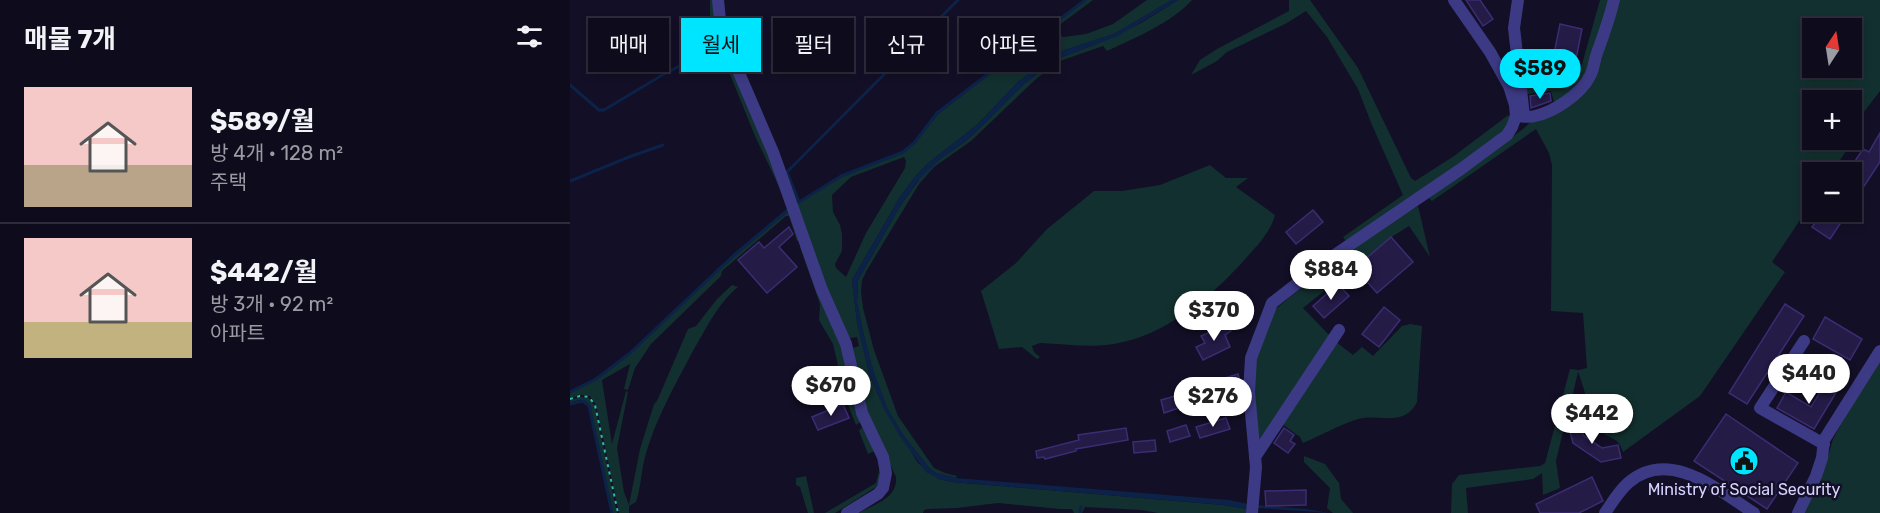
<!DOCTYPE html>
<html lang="ko">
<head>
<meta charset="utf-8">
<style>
	body { margin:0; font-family:Rubik,"Noto Sans KR",sans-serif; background:#1c1929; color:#f1f3f6; height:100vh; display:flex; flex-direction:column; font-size:22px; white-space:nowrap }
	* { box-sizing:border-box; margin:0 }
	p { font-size:20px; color:#9b9ba3 }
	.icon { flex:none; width:33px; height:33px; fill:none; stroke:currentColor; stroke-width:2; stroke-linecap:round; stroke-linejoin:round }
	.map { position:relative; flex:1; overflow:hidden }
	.panel { display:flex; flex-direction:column; background:#0e0b1c; width:570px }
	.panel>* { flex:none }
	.guide { position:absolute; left:18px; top:18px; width:570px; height:54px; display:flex; gap:12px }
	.needle { width:39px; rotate:12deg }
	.controls { position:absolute; left:1232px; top:18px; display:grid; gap:12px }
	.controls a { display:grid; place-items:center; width:60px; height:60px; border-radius:0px; background:#0e0b1c; box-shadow:0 3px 9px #0003,0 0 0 2px #2e2b3b; font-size:30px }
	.price { position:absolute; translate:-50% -51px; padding:0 14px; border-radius:21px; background:#fff; color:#222; font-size:20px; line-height:39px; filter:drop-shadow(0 2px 3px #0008) }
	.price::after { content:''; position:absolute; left:50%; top:36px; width:18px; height:14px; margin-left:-9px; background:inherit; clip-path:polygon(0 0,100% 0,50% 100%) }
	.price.selected { background:#00e5ff; color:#111 }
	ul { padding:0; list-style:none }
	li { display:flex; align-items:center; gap:18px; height:150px; padding:0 24px }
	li+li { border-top:2px solid #2e2b3b }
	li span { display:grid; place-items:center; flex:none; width:168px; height:120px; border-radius:0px; color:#555 }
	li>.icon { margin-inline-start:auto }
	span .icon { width:72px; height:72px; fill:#fffc; stroke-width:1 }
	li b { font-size:26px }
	h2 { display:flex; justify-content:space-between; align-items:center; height:72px; padding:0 24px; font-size:26px }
	.pill { padding:0 21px; border-radius:0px; background:#0e0b1c; box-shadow:0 3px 9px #0003,0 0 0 2px #2e2b3b; font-size:21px; line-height:54px }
	.pill.selected { background:#00e5ff; color:#111 }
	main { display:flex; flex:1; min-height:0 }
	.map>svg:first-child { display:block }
</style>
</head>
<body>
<main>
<section class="panel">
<h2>매물 7개<svg class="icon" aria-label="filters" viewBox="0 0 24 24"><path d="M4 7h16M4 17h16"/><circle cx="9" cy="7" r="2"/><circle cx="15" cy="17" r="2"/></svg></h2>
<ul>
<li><span style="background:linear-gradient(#f6c9c9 65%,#b9a48a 0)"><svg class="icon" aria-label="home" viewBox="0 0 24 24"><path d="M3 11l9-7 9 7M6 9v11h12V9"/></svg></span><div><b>$589/월</b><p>방 4개 · 128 m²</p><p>주택</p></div></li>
<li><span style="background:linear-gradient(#f6c9c9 70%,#c2b280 0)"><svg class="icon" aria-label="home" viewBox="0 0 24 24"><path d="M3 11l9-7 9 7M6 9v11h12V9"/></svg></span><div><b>$442/월</b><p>방 3개 · 92 m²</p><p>아파트</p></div></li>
</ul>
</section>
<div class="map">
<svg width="1310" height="513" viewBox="0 0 1310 513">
	<rect width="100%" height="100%" fill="#130f26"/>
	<g fill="#12302f" fill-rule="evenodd">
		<path d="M140,0H144C144,30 155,52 166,80C187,133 215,184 229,240L227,241L219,216H216L152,271L151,276L81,344L65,368L58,390L54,389L60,364L32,380L42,444L56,391L58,392L47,448L54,492L59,505L70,449L84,404L87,401L118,329L126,326L147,299L162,285L168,287C148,303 136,329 123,351C105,385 85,420 75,457C71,472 71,488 66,502L59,506V513H49L26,405L20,396L10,395L0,399V393C53,365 89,326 132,285C160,259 190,235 220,210L185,136L150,50C139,39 140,14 140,0Z"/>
		<path d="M516,0H523L488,26L487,32L493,37L516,34L543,24L577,0H602L544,34L489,52L448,82L407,125L357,164L345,177L330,197L282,280L287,322L299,373L310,399L348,463L369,479L383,482L653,505L678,509V513H588L572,510L515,507L512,513H511V507L509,513H504L502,509H490L428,503L387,508L359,509L354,510L353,513H289C305,504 328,498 326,477L296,413L283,348L289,346L287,337L280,338L269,321L227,204L271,177L333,153L344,143L368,114ZM334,157L336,161L335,168L296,233L276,277L266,268L265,264L272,251V234L270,225L263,212L262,195L281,177Z"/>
		<path d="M608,0H622C603,22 563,39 537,51L533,46L490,61L466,79L401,141L364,167L349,184L297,270L292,280L291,292L293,308L304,350L328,416L364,468L375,473L387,476L386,478L366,473L360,469L333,435L317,408L304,374L293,332L287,302L288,280L330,206L351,177L369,160L397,140L416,122L455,83L489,58L524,45L571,23Z"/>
		<polygon points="719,0 740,0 788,68 841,178 845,181 884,156 937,116 943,114 939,126 892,164 776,241 773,237 833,195 802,125 788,89 757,37 736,11 717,23 657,52 647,61 621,75 630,60 647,49 719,11"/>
		<polygon points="1030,0 1043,0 1020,74 985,106 981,91 957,94 952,60 955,56 982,62 981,69 1009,75"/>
		<path d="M1046,0H1310V91L1284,125L1290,130L1262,172H1242V202L1202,262L1215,272L1130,396L1053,452C1047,434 1039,441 1030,430C1019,416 1015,388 1008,372L1001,402L995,404L997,415L986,461L990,488L973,495L972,473L963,479L896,488L898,513H881L882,484L889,475L970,466L975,463L1000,369L1009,370L1017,368L1013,313L981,311L982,165L979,153L966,129L862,201L859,198L953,129L964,119L1019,81ZM1242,28H1281V68H1242ZM1242,100H1281V140H1242Z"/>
		<path d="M640,165L656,178H678L666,187L705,215C701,231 688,245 677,257C644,295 595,336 544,344C520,348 494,344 470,343L462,346L464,352L470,357L467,359L452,347L429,349L411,291L446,263L477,229L524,191H552L590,185Z"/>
		<polygon points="848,206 860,257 839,226 823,236 733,308 761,337 688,443 683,364 703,311 784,245"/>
		<polygon points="230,247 234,248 273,344 276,365 269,373 271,379 279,376 281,400 290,422 286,425 271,387 265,389 257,373 268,365 263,344 249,320 250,304"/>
		<path d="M840,324L852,326L847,402C833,429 808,412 785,420C767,426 750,436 733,443L730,437L712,424L766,342L783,355L792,347L803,356L832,326Z"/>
		<polygon points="1310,360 1310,513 1233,513 1255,467 1263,439 1293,385"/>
		<path d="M10,397L19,398L25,406L47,513H43L20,406C16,398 8,400 0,403V400Z"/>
		<polygon points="292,427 305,451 298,454 289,431"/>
		<polygon points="734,456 755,464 769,483 771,499 783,513 763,513 757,508 760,488 734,462"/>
		<polygon points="310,467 313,475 306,487 265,513 255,513 306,483"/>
		<polygon points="236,476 244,513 238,513 230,487 226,485 226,478"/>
	</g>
	<g fill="#0c2248">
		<polygon points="602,0 608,0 548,36 489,58 455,83 416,122 397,140 369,160 347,182 330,206 288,280 287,302 293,332 304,373 317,408 333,435 360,469 366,473 386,478 659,500 679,504 678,509 653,505 383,482 369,479 356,472 331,438 314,409 299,373 287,322 282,280 330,197 345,177 357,164 407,125 448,82 489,52 544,34"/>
		<polygon points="687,505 737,509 759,513 686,508"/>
	</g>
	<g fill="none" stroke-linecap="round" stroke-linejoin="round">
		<g stroke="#0c2248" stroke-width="3">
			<polyline points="388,0 217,172 229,202 271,176 333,152 344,143 367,113 515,0"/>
			<polyline points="0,85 29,110 34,110 94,74 147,47"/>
			<polyline points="0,181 59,157 93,145"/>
			<polyline points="0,392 26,379 60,353 164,255 219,209"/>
			<polyline points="0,404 13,401 19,406 42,513"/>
			<polyline points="510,513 511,507"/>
		</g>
	</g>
	<g fill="#241b47" stroke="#3b2d73" stroke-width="1.5">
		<polygon points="896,0 910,0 923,19 913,26"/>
		<polygon points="990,24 1012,29 1005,64 983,59"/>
		<polygon points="980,93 981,101 961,108 960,96"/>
		<polygon points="1310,133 1310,162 1281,206 1281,167 1293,149 1299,152"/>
		<polygon points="743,210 753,222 726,244 716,232"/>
		<polygon points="1253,212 1278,212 1260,239 1242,227"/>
		<polygon points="219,227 223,234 209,247 227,267 197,293 168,260 189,242 194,248"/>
		<polygon points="821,237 843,262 807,293 785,268"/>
		<polygon points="768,284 779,296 754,318 743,306"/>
		<polygon points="1215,304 1234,316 1177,404 1159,393"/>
		<polygon points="814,307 830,320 809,347 792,334"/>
		<polygon points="1255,317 1292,339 1280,360 1243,339"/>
		<polygon points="657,324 661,331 655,335 660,347 633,360 626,347 635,343 631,336"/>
		<polygon points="668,374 671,387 594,413 591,400 643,385 642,382"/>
		<polygon points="1258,379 1270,386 1244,429 1207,408 1216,392 1241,407"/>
		<polygon points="273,404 279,418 248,430 242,417"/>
		<polygon points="1156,414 1228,463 1197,509 1124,461"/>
		<polygon points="656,418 660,429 630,438 626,427"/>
		<polygon points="1010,421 1013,435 1032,448 1048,445 1051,458 1031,462 1003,443 998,424"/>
		<polygon points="616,425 620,436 600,442 597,431"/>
		<polygon points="556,428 558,440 506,449 506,451 475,459 474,457 467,458 466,451 509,440 508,435"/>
		<polygon points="714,428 724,435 720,441 725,444 718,453 704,443"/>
		<polygon points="585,440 586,451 564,453 563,442"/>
		<polygon points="1022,477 1033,501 1009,513 970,513 966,504"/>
		<polygon points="736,490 736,505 696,506 695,491"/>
	</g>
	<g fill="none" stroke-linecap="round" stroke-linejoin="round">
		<polyline stroke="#2fb8b0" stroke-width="2" stroke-dasharray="3 4.5" stroke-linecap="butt" points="0,399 10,396 19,397 25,405 48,513"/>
		<g stroke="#3d3a85" stroke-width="12">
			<polyline points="148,0 150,20 157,45 203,152 252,290 276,344 292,413 313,457 316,473 313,488 308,494 277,513"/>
			<polyline points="948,0 944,28 954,116"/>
			<path d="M946,116C952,116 959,118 965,116C984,112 1011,94 1020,76C1024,69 1024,61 1027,53C1034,34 1039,20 1044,0"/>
			<polyline points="1234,341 1190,408 1254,444"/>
			<polyline points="685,457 769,330"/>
			<polyline points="682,513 686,467 679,392 681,358 702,303 756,261 891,169 937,135 942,127 946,116 945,105 939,86 920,52 884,0"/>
			<path d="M1035,513C1042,503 1048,492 1058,483C1099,447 1148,490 1184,513"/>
			<polyline points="1228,513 1246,476 1252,458 1254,440 1310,351"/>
		</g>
	</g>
	<defs>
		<g id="civic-disc" transform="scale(1.5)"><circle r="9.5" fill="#00e5ff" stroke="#130f26"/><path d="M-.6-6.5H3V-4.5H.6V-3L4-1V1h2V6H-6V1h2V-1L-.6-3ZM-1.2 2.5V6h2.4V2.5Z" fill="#111"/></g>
	</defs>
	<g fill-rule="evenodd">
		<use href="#civic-disc" x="1174" y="461"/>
	</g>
	<g text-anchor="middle" stroke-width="5" stroke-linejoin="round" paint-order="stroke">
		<g font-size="16" fill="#d9d4ff" stroke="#130f26">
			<text x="1174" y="495">Ministry of Social Security</text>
		</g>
	</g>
</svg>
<div class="controls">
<a><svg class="needle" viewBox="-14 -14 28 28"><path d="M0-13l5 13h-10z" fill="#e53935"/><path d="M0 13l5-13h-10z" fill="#9b9ba3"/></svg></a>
<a>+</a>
<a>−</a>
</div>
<b class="price selected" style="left:970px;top:100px">$589</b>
<b class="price" style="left:761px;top:301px">$884</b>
<b class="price" style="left:644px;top:342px">$370</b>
<b class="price" style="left:1239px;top:405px">$440</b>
<b class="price" style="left:261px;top:417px">$670</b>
<b class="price" style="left:643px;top:428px">$276</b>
<b class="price" style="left:1022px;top:445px">$442</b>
<div class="guide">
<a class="pill">매매</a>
<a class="pill selected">월세</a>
<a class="pill">필터</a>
<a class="pill">신규</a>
<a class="pill">아파트</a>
</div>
</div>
</main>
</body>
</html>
